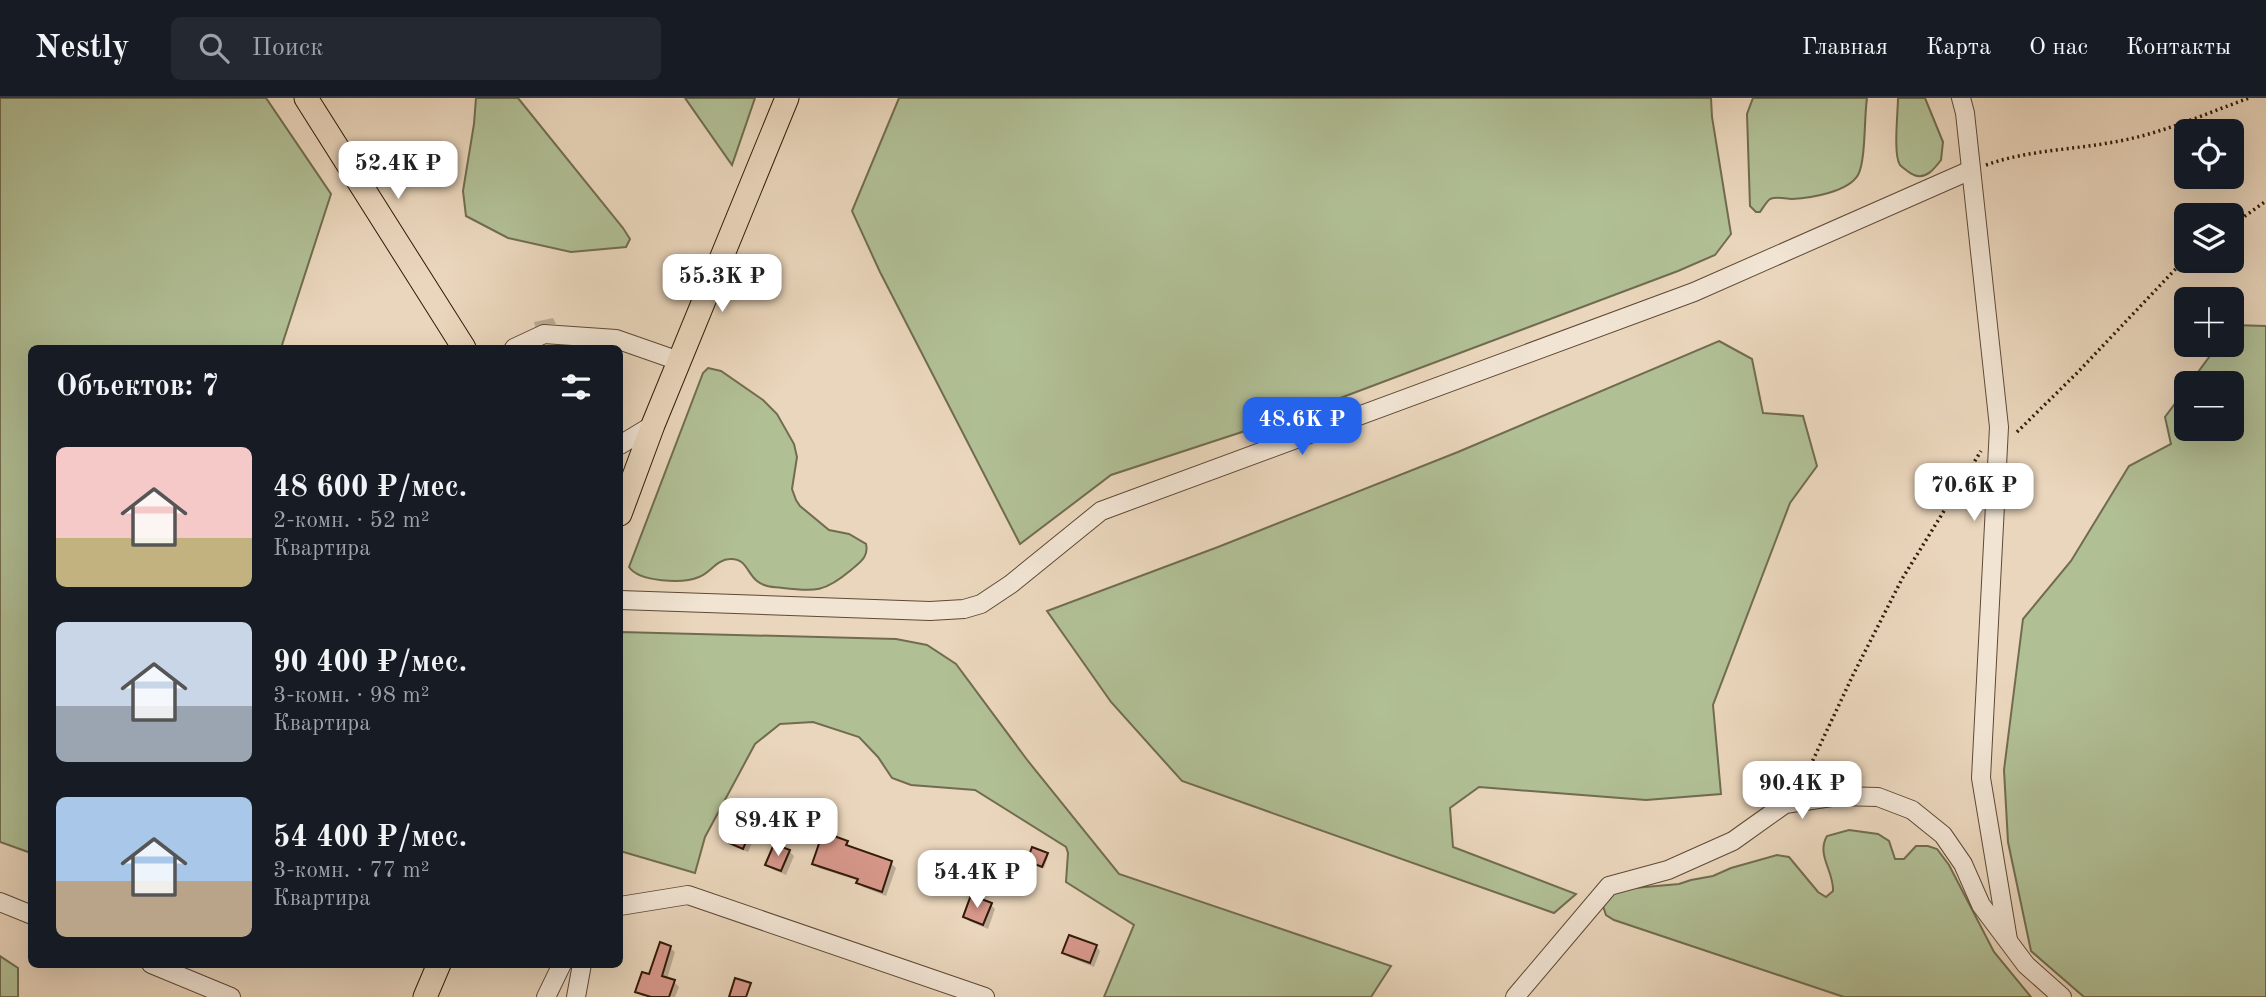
<!DOCTYPE html>
<html lang="ru">
<head>
<meta charset="utf-8">
<style>
	body { margin:0; font-family:"Old Standard TT",serif; background:#242831; color:#f1f3f6; height:100vh; display:flex; flex-direction:column; font-size:26px; white-space:nowrap }
	* { box-sizing:border-box; margin:0 }
	p { font-size:23px; color:#9ea1a6 }
	.icon { flex:none; width:38px; height:38px; fill:none; stroke:currentColor; stroke-width:2; stroke-linecap:round; stroke-linejoin:round }
	.map { position:relative; flex:1; overflow:hidden }
	.details { position:absolute; left:28px; top:247px; width:595px; height:623px; display:flex; flex-direction:column; background:#171b24; border-radius:10px; box-shadow:0 7px 28px #0002 }
	.details>* { flex:none }
	.tools { position:absolute; left:2174px; top:21px; display:grid; gap:14px }
	.tools a { display:grid; place-items:center; width:70px; height:70px; border-radius:10px; background:#171b24; box-shadow:0 7px 28px #0002; font-size:35px }
	.price { position:absolute; translate:-50% -60px; padding:0 16px; border-radius:14px; background:#fff; color:#222; font-size:23px; line-height:46px; filter:drop-shadow(0 2px 4px #0008) }
	.price::after { content:''; position:absolute; left:50%; top:42px; width:21px; height:16px; margin-left:-10px; background:inherit; clip-path:polygon(0 0,100% 0,50% 100%) }
	.price.current { background:#2563eb; color:#fff }
	ul { padding:0; list-style:none }
	li { display:flex; align-items:center; gap:21px; height:175px; padding:0 28px }
	li span { display:grid; place-items:center; flex:none; width:196px; height:140px; border-radius:10px; color:#555 }
	li>.icon { margin-inline-start:auto }
	span .icon { width:84px; height:84px; fill:#fffc; stroke-width:1 }
	li b { font-size:30px }
	h2 { display:flex; justify-content:space-between; align-items:center; height:84px; padding:0 28px; font-size:30px }
	header { display:flex; align-items:center; gap:42px; box-sizing:border-box; height:98px; padding:0 35px; background:#171b24; border-bottom:2px solid #363941 }
	header strong { font-size:33px }
	nav { display:flex; gap:38px; margin-inline-start:auto; font-size:24px }
	.search { width:490px; height:63px; background:#242831; display:flex; align-items:center; gap:18px; box-sizing:border-box; padding:0 24px; border-radius:10px; color:#9ea1a6; font-size:26px }
	.map>svg:first-child { display:block }
</style>
</head>
<body>
<header>
<strong>Nestly</strong>
<div class="search"><svg class="icon" aria-label="search" viewBox="0 0 24 24"><circle cx="10" cy="10" r="6"/><path d="M15 15l6 6"/></svg>Поиск</div>
<nav><a>Главная</a><a>Карта</a><a>О нас</a><a>Контакты</a></nav>
</header>
<div class="map">
<svg width="2266" height="899" viewBox="0 0 2266 899">
	<rect width="100%" height="100%" fill="#ead6bc"/>
	<filter id="stains"><feTurbulence type="fractalNoise" baseFrequency=".00286" numOctaves="4"/><feColorMatrix values="0 0 0 0 .2 0 0 0 0 .09 0 0 0 0 .02 0 0 0 .5 -.17"/></filter>
	<radialGradient id="worn" r=".72"><stop offset=".6" stop-color="#630" stop-opacity="0"/><stop offset="1" stop-color="#630" stop-opacity=".3"/></radialGradient>
	<g fill="#b1bf95" stroke="#716c50" stroke-width="2">
		<polygon points="0,0 266,0 331,96 281,250 32,250 31,755 0,744"/>
		<polygon points="476,0 518,0 623,130 630,141 626,149 571,154 508,140 466,118 463,93 474,26"/>
		<polygon points="685,0 755,0 732,67"/>
		<polygon points="899,0 1711,0 1712,19 1731,136 1715,157 1678,173 1303,314 1111,377 1020,446 880,174 852,113"/>
		<path d="M1753,0H1867C1864,19 1866,62 1858,77C1848,94 1811,100 1792,101C1785,101 1777,98 1770,101C1766,104 1763,110 1760,114H1756L1750,108L1747,16Z"/>
		<path d="M1898,0H1925L1943,44L1941,62C1935,70 1926,82 1914,77C1911,76 1903,70 1900,67C1893,57 1898,14 1898,0Z"/>
		<polygon points="2233,227 2266,228 2266,899 2084,899 2031,853 2008,744 2004,672 2023,521 2071,463 2129,368 2171,346 2165,319 2186,291 2186,331 2231,331 2231,285 2190,285 2218,247 2231,247"/>
		<polygon points="1719,243 1752,261 1763,315 1803,318 1817,368 1790,405 1713,607 1721,696 1646,702 1479,689 1450,710 1453,749 1576,796 1554,815 1182,683 1111,604 1047,513 1218,449 1458,354"/>
		<path d="M708,270L721,273L763,302L777,316L794,346L797,359L792,391L796,402L800,408L829,432L849,436L866,446C869,459 860,464 851,472C825,494 815,494 783,490C774,489 764,489 757,483C747,475 746,460 730,461C717,461 710,475 699,479C683,486 639,484 629,469L703,275Z"/>
		<polygon points="620,534 896,541 927,547 956,566 1028,663 1119,776 1391,868 1371,899 1104,899 1134,827 1066,784 1068,755 1066,749 975,692 911,687 892,680 878,659 859,639 813,624 780,626 755,646 705,739 695,775 620,753"/>
		<path d="M1849,732L1878,736L1889,743L1895,761H1904L1916,748H1928L1937,751L1949,767L1994,854L2031,899H1844L1614,822L1606,817L1603,808L1607,799L1623,791L1679,786L1691,782L1713,778L1731,770L1777,757L1789,759L1818,794L1826,799L1833,793C1834,773 1816,757 1827,738Z"/>
		<polygon points="0,858 18,870 18,899 0,899"/>
	</g>
	<g fill="#0003">
		<polygon points="553,220 556,226 547,226 536,230 535,228 534,224"/>
		<polygon points="750,733 755,738 748,754 736,749 731,744"/>
		<polygon points="847,744 851,751 891,765 896,770 886,798 863,789 859,783 819,770 814,765"/>
		<polygon points="789,753 794,758 786,777 772,771 767,767"/>
		<polygon points="1047,757 1048,759 1044,770 1029,763"/>
		<polygon points="991,807 995,811 988,831 969,823 965,818"/>
		<polygon points="1096,848 1100,853 1094,869 1069,859 1064,855"/>
		<polygon points="670,850 675,854 667,881 674,884 679,889 675,899 642,898 637,893"/>
	</g>
	<g fill="#d8988b" stroke="#311a0a" stroke-width="2">
		<polygon points="737,726 751,732 743,751 729,745"/>
		<polygon points="823,734 848,743 846,747 892,763 882,794 856,785 858,781 812,766"/>
		<polygon points="774,746 790,752 781,773 765,767"/>
		<polygon points="1032,749 1048,755 1042,769 1027,763"/>
		<polygon points="971,797 992,805 983,827 963,819"/>
		<polygon points="1069,837 1097,847 1090,865 1062,855"/>
		<polygon points="660,844 671,848 662,878 675,882 669,899 651,899 635,894 642,874 649,876"/>
		<polygon points="735,880 751,885 746,899 729,899"/>
	</g>
	<g fill="none" stroke-linecap="round" stroke-linejoin="round">
		<g stroke="#5f4936" stroke-width="20">
			<g id="minor">
				<polyline points="1961,0 1965,15 1999,329 1981,680 2008,842"/>
				<polyline points="514,250 544,236 616,241 679,263"/>
				<polyline points="620,347 653,327"/>
				<polyline points="620,502 930,513 964,511 981,506 1011,486 1101,413 1694,194 1971,72"/>
				<polyline points="0,804 32,817"/>
				<polyline points="620,808 688,797 985,899"/>
				<polyline points="151,866 231,899"/>
				<polyline points="546,899 562,866"/>
				<polyline points="576,899 582,866"/>
				<polyline points="1515,899 1609,788 1668,772 1733,743 1785,706 1838,698 1878,699 1912,712 1943,737 1963,766 1981,807 2026,867 2062,899"/>
			</g>
		</g>
		<g stroke="#311a0a" stroke-width="25">
			<g id="major">
				<polyline points="306,0 464,250"/>
				<polyline points="620,416 653,327 787,0"/>
				<polyline points="425,899 439,866"/>
			</g>
		</g>
		<g stroke="#311a0a" stroke-width="3.5" stroke-dasharray="2 3.5" stroke-linecap="butt">
			<path d="M1986,67C2028,52 2071,52 2114,44C2161,36 2205,16 2249,0"/>
			<polyline points="2231,128 2266,103"/>
			<polyline points="2017,334 2078,274 2186,160"/>
			<polyline points="1798,686 1813,662 1853,577 1902,481 1981,353"/>
		</g>
		<use href="#minor" stroke="#f1e4d3" stroke-width="18"/>
		<use href="#major" stroke="#ead6bc" stroke-width="23"/>
	</g>
	<rect width="100%" height="100%" filter="url(#stains)"/>
	<rect width="100%" height="100%" fill="url(#worn)"/>
</svg>
<div class="tools">
<a><svg class="icon" aria-label="locate" viewBox="0 0 24 24"><circle cx="12" cy="12" r="6"/><path d="M12 2v4M12 18v4M2 12h4M18 12h4"/></svg></a>
<a><svg class="icon" aria-label="layers" viewBox="0 0 24 24"><path d="M12 4l9 5-9 5-9-5zM3 14l9 5 9-5"/></svg></a>
<a>+</a>
<a>−</a>
</div>
<b class="price" style="left:398px;top:103px">52.4K ₽</b>
<b class="price" style="left:722px;top:216px">55.3K ₽</b>
<b class="price current" style="left:1302px;top:359px">48.6K ₽</b>
<b class="price" style="left:1974px;top:425px">70.6K ₽</b>
<b class="price" style="left:1802px;top:723px">90.4K ₽</b>
<b class="price" style="left:778px;top:760px">89.4K ₽</b>
<b class="price" style="left:977px;top:812px">54.4K ₽</b>
<section class="details">
<h2>Объектов: 7<svg class="icon" aria-label="filters" viewBox="0 0 24 24"><path d="M4 7h16M4 17h16"/><circle cx="9" cy="7" r="2"/><circle cx="15" cy="17" r="2"/></svg></h2>
<ul>
<li><span style="background:linear-gradient(#f6c9c9 65%,#c2b280 0)"><svg class="icon" aria-label="home" viewBox="0 0 24 24"><path d="M3 11l9-7 9 7M6 9v11h12V9"/></svg></span><div><b>48 600 ₽/мес.</b><p>2-комн. · 52 m²</p><p>Квартира</p></div></li>
<li><span style="background:linear-gradient(#c9d6e8 60%,#9aa5b1 0)"><svg class="icon" aria-label="home" viewBox="0 0 24 24"><path d="M3 11l9-7 9 7M6 9v11h12V9"/></svg></span><div><b>90 400 ₽/мес.</b><p>3-комн. · 98 m²</p><p>Квартира</p></div></li>
<li><span style="background:linear-gradient(#a9c7e8 60%,#b9a48a 0)"><svg class="icon" aria-label="home" viewBox="0 0 24 24"><path d="M3 11l9-7 9 7M6 9v11h12V9"/></svg></span><div><b>54 400 ₽/мес.</b><p>3-комн. · 77 m²</p><p>Квартира</p></div></li>
</ul>
</section>
</div>
</body>
</html>
